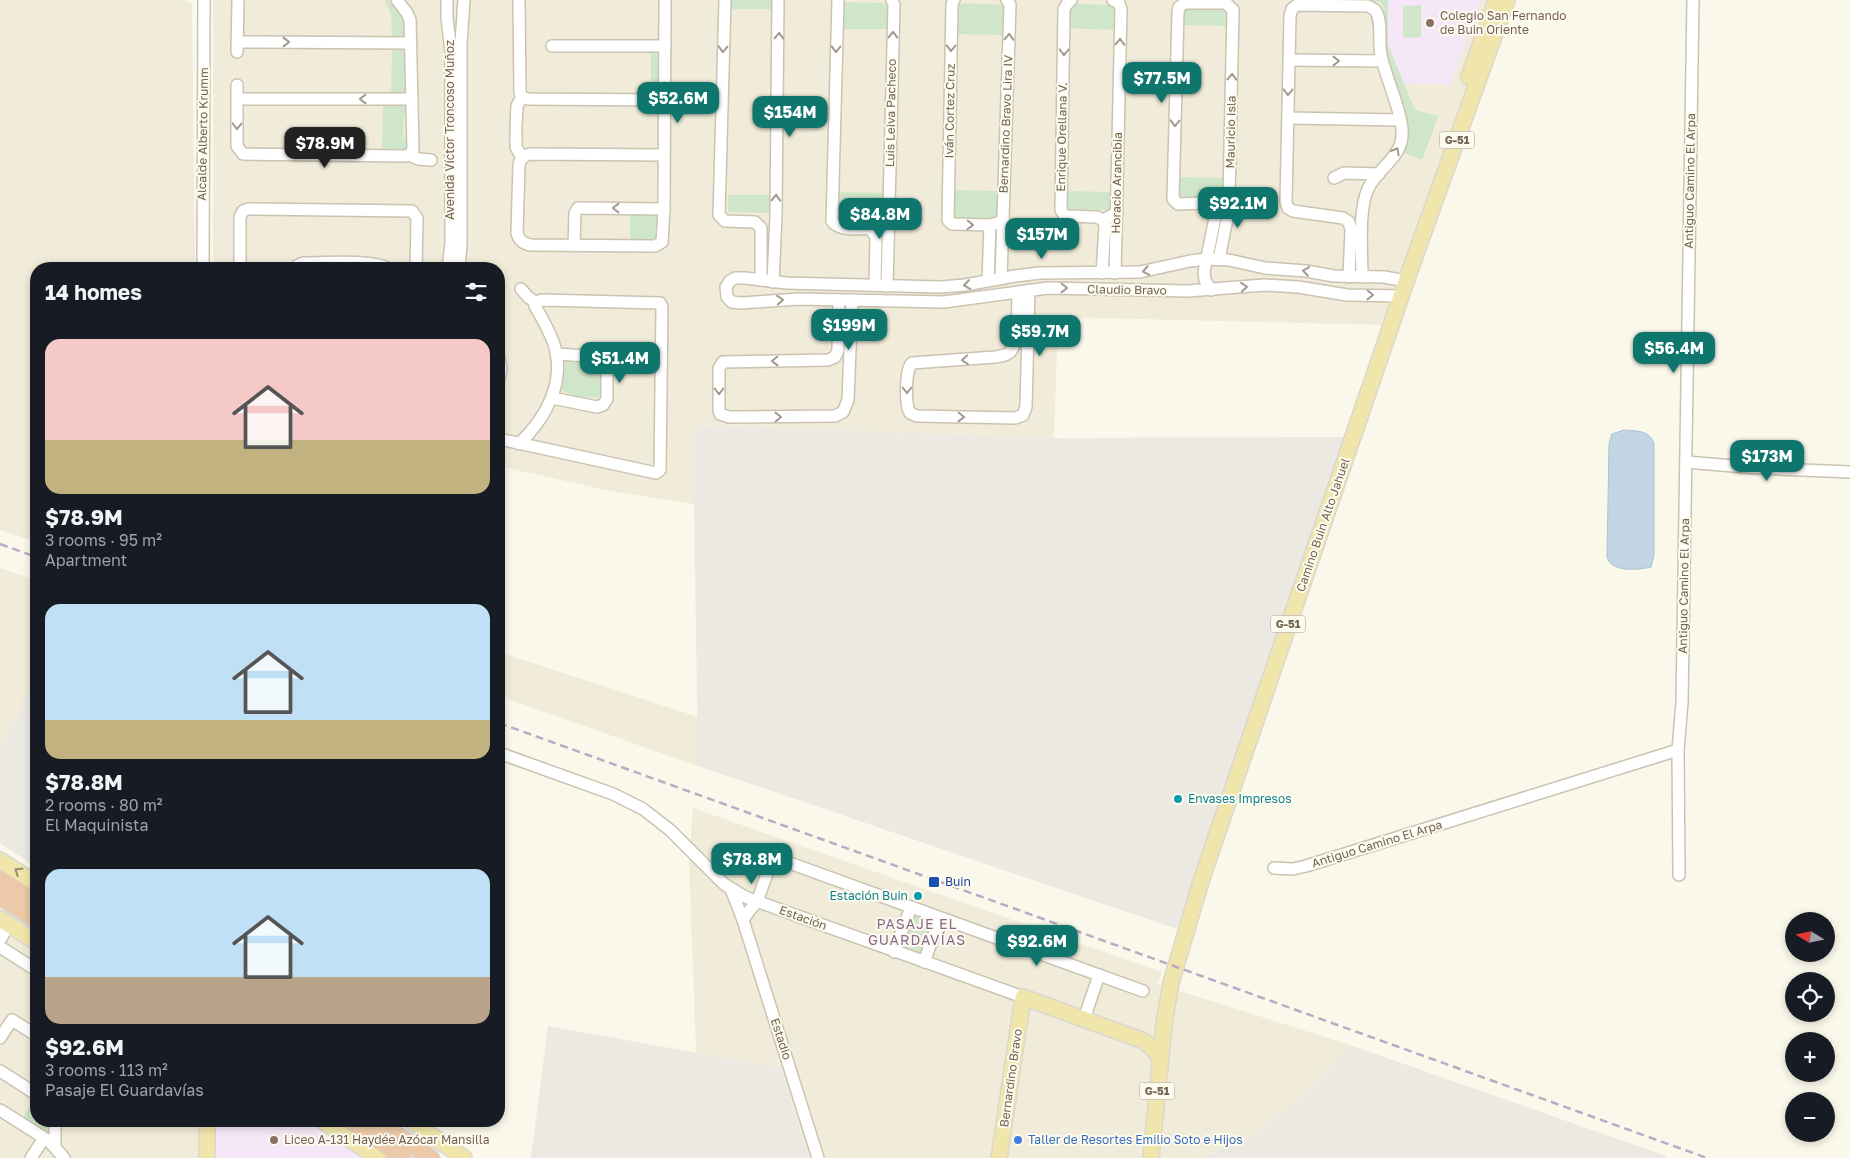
<!DOCTYPE html>
<html lang="en">
<head>
<meta charset="utf-8">
<style>
	body { margin:0; font-family:"Golos Text",sans-serif; background:#20242c; color:#f1f3f6; height:100vh; display:flex; flex-direction:column; font-size:19px; white-space:nowrap }
	* { box-sizing:border-box; margin:0 }
	p { font-size:16px; color:#9ea1a6 }
	.icon { flex:none; width:28px; height:28px; fill:none; stroke:currentColor; stroke-width:2; stroke-linecap:round; stroke-linejoin:round }
	.map { position:relative; flex:1; overflow:hidden }
	.details { position:absolute; left:30px; top:262px; width:475px; height:865px; display:flex; flex-direction:column; background:#171b24; border-radius:20px; box-shadow:0 2px 8px #0003 }
	.details>* { flex:none }
	.needle { width:32px; rotate:280deg }
	.tools { position:absolute; left:1785px; top:912px; display:grid; gap:10px }
	.tools a { display:grid; place-items:center; width:50px; height:50px; border-radius:50%; background:#171b24; box-shadow:0 2px 8px #0003; font-size:25px }
	.price { position:absolute; translate:-50% -42px; padding:0 11px; border-radius:10px; background:#0f766e; color:#fff; font-size:16px; line-height:32px; filter:drop-shadow(0 1px 2px #0008) }
	.price::after { content:''; position:absolute; left:50%; top:30px; width:15px; height:11px; margin-left:-8px; background:inherit; clip-path:polygon(0 0,100% 0,50% 100%) }
	.price.selected { background:#222; color:#fff }
	ul { padding:0; list-style:none }
	li { display:grid; align-content:center; gap:10px; height:265px; padding:0 15px }
	li span { display:grid; place-items:center; height:155px; border-radius:15px; color:#555 }
	li>.icon { margin-inline-start:auto }
	span .icon { width:90px; height:90px; fill:#fffc; stroke-width:1 }
	li b { font-size:21px }
	h2 { display:flex; justify-content:space-between; align-items:center; height:60px; padding:0 15px; font-size:21px }
	.map>svg:first-child { display:block }
</style>
</head>
<body>
<div class="map">
<svg width="1850" height="1158" viewBox="0 0 1850 1158">
	<rect width="100%" height="100%" fill="#faf8ea"/>
	<g fill="#f1ebd9">
		<polygon points="0,0 183,0 192,3 195,269 36,269 36,542 0,530"/>
		<polygon points="213,0 1504,0 1387,325 1058,317 1054,438 695,425 694,504 610,491 499,466 499,269 213,269"/>
		<polygon points="0,568 36,580 36,683 33,681 16,719 0,747"/>
		<polygon points="499,652 698,717 698,766 499,696"/>
		<polygon points="693,808 1162,972 1158,984 1350,1045 1303,1096 1255,1133 1201,1158 809,1158 781,1068 696,1053 689,859"/>
		<polygon points="0,927 36,950 36,1121 303,1121 362,1158 0,1158"/>
	</g>
	<g fill="#ece9e3">
		<polygon points="694,425 1054,438 1346,437 1177,929 698,766 694,504"/>
		<polygon points="32,681 36,683 36,867 0,843 0,747 16,719"/>
		<polygon points="548,1026 781,1068 809,1158 531,1158"/>
		<polygon points="1350,1045 1666,1156 1666,1158 1201,1158 1255,1133 1303,1096"/>
	</g>
	<g fill="#f5e7f7">
		<polygon points="1388,0 1481,0 1450,85 1404,83 1388,45"/>
		<polygon points="216,1121 303,1121 362,1158 215,1158"/>
	</g>
	<g fill="#cfe6ca">
		<polygon points="385,0 388,0 404,19 405,35 402,37 392,37 391,14"/>
		<rect x="732" y="0" width="41" height="9"/>
		<polygon points="1368,0 1388,0 1388,45 1415,110 1438,116 1422,160 1402,152 1408,140 1408,127 1386,60 1384,45 1383,6 1380,2"/>
		<polygon points="845,2 885,3 887,8 887,29 842,29"/>
		<polygon points="962,3 1002,5 1004,9 1002,35 958,34 959,6"/>
		<polygon points="1073,4 1112,5 1115,9 1115,30 1066,28 1067,10"/>
		<polygon points="1421,5 1421,37 1403,38 1403,6"/>
		<polygon points="1222,6 1228,11 1228,26 1182,25 1183,10 1186,7"/>
		<path d="M392,48H404C412,62 398,74 407,91L404,95H391Z"/>
		<polygon points="661,50 661,91 651,91 651,51"/>
		<polygon points="383,103 404,105 407,108 407,114 404,116 403,137 407,138 407,149 382,151"/>
		<path d="M1179,177L1224,178L1223,194C1211,201 1193,202 1180,199L1177,193Z"/>
		<polygon points="954,190 998,191 997,215 995,219 956,218 953,213"/>
		<polygon points="1067,191 1111,192 1111,207 1108,210 1070,209 1067,206"/>
		<polygon points="839,192 883,193 883,221 878,223 842,222 839,221"/>
		<polygon points="728,195 771,195 771,213 728,212"/>
		<polygon points="630,212 661,213 657,239 630,239"/>
		<path d="M570,357L601,358L603,395C593,400 571,397 562,390L566,360Z"/>
		<polygon points="913,914 934,922 920,954 900,946"/>
		<polygon points="34,1099 36,1101 36,1121 52,1121 51,1136 23,1118"/>
	</g>
	<path fill="#c1d5e2" stroke="#a8c2d2" d="M1624,430C1637,431 1650,430 1654,444V555L1651,567C1638,570 1610,573 1607,556L1609,444L1612,434Z"/>
	<g fill="none" stroke-linecap="round" stroke-linejoin="round">
		<g stroke="#cbc3b1" stroke-width="14">
			<g id="minor">
				<polyline points="397,0 407,13 410,20 413,149 410,155"/>
				<polyline points="447,0 447,18 451,52 451,243 448,269"/>
				<polyline points="519,0 520,93 522,97"/>
				<polyline points="725,0 719,215 725,221 755,222 761,228 761,280"/>
				<path d="M838,0L832,221C839,234 876,228 888,224"/>
				<polyline points="954,0 952,4 948,220 952,224 990,225 1004,221"/>
				<polyline points="1071,0 1067,4 1064,9 1061,210 1064,215 1068,216 1097,217 1103,220 1117,213"/>
				<polyline points="1113,0 1119,3 1121,9 1115,273"/>
				<polyline points="238,42 411,43"/>
				<polyline points="552,46 665,46"/>
				<polyline points="237,52 238,0"/>
				<polyline points="1289,60 1382,61"/>
				<polyline points="237,85 237,146 243,154 404,156 410,155 418,159 431,160"/>
				<polyline points="522,97 528,99 665,100"/>
				<polyline points="238,99 412,99"/>
				<polyline points="1288,118 1400,120"/>
				<polyline points="516,126 517,106 522,97"/>
				<polyline points="516,131 516,147 522,158"/>
				<path d="M664,155L530,154C523,155 520,159 519,165L517,233C519,241 524,244 531,245L655,246L662,242L664,209L665,0"/>
				<polyline points="1334,178 1344,173 1379,174"/>
				<polyline points="866,228 871,230 876,237 875,285"/>
				<polyline points="574,245 575,213 578,208 664,209"/>
				<polyline points="1219,259 1228,214 1229,196 1233,10 1226,3 1185,3 1179,7 1178,12 1173,199 1178,204 1206,203 1213,205 1229,196"/>
				<polyline points="203,269 204,0"/>
				<polyline points="240,269 240,217 243,211 248,209 412,211 417,218 416,269"/>
				<path d="M295,269L297,266L303,263C321,263 376,259 388,269"/>
				<polyline points="459,269 461,244 461,43 464,0"/>
				<polyline points="1102,273 1105,226 1103,220"/>
				<path d="M1349,277L1351,230L1349,222L1343,218L1293,211L1288,208L1286,202L1290,16L1292,9L1297,5L1368,6L1375,10C1383,21 1378,41 1381,55C1385,76 1404,116 1402,136C1401,158 1376,170 1368,189C1358,210 1362,253 1362,277"/>
				<polyline points="1001,278 1010,5 1007,0"/>
				<polyline points="988,281 990,225"/>
				<polyline points="773,282 776,216 778,0"/>
				<polyline points="887,286 894,5 892,0"/>
				<polyline points="1211,290 1205,280 1204,272 1215,218 1213,205"/>
				<path d="M1018,292C1017,306 1020,342 1010,352C1006,356 1000,356 995,357L912,363C905,369 905,405 910,413L917,416L1015,418L1023,415L1026,407L1029,290"/>
				<polyline points="1401,296 1347,295 1298,287 1264,285 1188,291 1048,288 944,302 799,299 741,303 732,302 727,297 726,287 730,281 735,278 745,278 786,283 941,287 965,285 1015,276 1040,273 1140,272 1190,261 1206,259 1229,260 1265,268 1306,271 1334,276 1384,277 1406,281"/>
				<polyline points="839,300 838,350 835,357 828,360 723,362 719,368 719,410 720,414 729,417 835,416 843,412 848,400 852,300"/>
				<polyline points="499,358 501,369 499,379"/>
				<polyline points="552,398 597,407 603,405 607,399 607,360 604,357 556,354"/>
				<polyline points="499,439 656,473 660,470 662,307 660,303 542,300 535,302"/>
				<path d="M519,444C546,418 566,382 554,344C549,330 542,318 535,306V302L528,297L521,289"/>
				<polyline points="1686,462 1757,468 1850,472"/>
				<polyline points="499,753 613,794 643,809 670,830 724,884 745,897 1023,997"/>
				<polyline points="1274,868 1293,869 1306,866 1678,750"/>
				<polyline points="1679,875 1678,750 1682,702 1693,0"/>
				<polyline points="731,889 743,920 818,1158"/>
				<polyline points="743,920 749,911 757,902 773,857 1143,991"/>
				<polyline points="0,940 9,925"/>
				<polyline points="0,947 36,970"/>
				<polyline points="894,952 911,907"/>
				<polyline points="924,962 940,918"/>
				<polyline points="1084,1019 1099,975"/>
				<polyline points="0,1038 12,1020 36,1035"/>
				<polyline points="0,1071 36,1094"/>
				<polyline points="0,1110 49,1141 64,1158"/>
				<polyline points="55,1146 55,1121"/>
				<polyline points="31,1158 44,1138"/>
			</g>
		</g>
		<g stroke="#dad7d2" stroke-width="18">
			<g id="major">
				<polyline points="1469,77 1496,0"/>
				<polyline points="0,860 36,883"/>
				<polyline points="0,919 36,942"/>
				<polyline points="207,1121 207,1158"/>
				<polyline points="322,1121 378,1158"/>
				<polyline points="411,1121 464,1158"/>
				<polyline points="999,1158 1023,997 1144,1041 1153,1049 1160,1058"/>
				<polyline points="1151,1158 1164,1024 1171,983 1202,878 1409,273 1507,0"/>
			</g>
		</g>
		<g stroke="#dad7d2" stroke-width="19">
			<g id="highway">
				<polyline points="0,879 36,902"/>
				<polyline points="0,897 36,920"/>
				<polyline points="350,1121 403,1158"/>
				<polyline points="377,1121 431,1158"/>
			</g>
		</g>
		<use href="#minor" stroke="#fff" stroke-width="11"/>
		<use href="#major" stroke="#f0e6ab" stroke-width="15"/>
		<use href="#highway" stroke="#eccaa9" stroke-width="16"/>
		<g stroke="#bda9c3" stroke-width="2.5" stroke-dasharray="8 5" stroke-linecap="butt">
			<polyline points="0,544 36,557"/>
			<polyline points="499,723 1707,1158"/>
		</g>
	</g>
	<defs><path id="oneway-chevron" d="M-2-3.5L2.5 0L-2 3.5" fill="none" stroke-width="1.6" stroke-linecap="round" stroke-linejoin="round" transform="scale(1.25)"/></defs>
	<g stroke="#a39a8d">
		<use href="#oneway-chevron" transform="translate(893 35) rotate(-89)"/>
		<use href="#oneway-chevron" transform="translate(779 36) rotate(-89)"/>
		<use href="#oneway-chevron" transform="translate(1009 37) rotate(-88)"/>
		<use href="#oneway-chevron" transform="translate(286 42)"/>
		<use href="#oneway-chevron" transform="translate(1120 42) rotate(-89)"/>
		<use href="#oneway-chevron" transform="translate(951 48) rotate(91)"/>
		<use href="#oneway-chevron" transform="translate(723 49) rotate(91)"/>
		<use href="#oneway-chevron" transform="translate(836 49) rotate(91)"/>
		<use href="#oneway-chevron" transform="translate(1064 52) rotate(91)"/>
		<use href="#oneway-chevron" transform="translate(1336 61)"/>
		<use href="#oneway-chevron" transform="translate(1232 77) rotate(-89)"/>
		<use href="#oneway-chevron" transform="translate(1288 92) rotate(91)"/>
		<use href="#oneway-chevron" transform="translate(363 99) rotate(-180)"/>
		<use href="#oneway-chevron" transform="translate(1175 123) rotate(91)"/>
		<use href="#oneway-chevron" transform="translate(237 126) rotate(91)"/>
		<use href="#oneway-chevron" transform="translate(1396 151) rotate(-60)"/>
		<use href="#oneway-chevron" transform="translate(776 198) rotate(-89)"/>
		<use href="#oneway-chevron" transform="translate(616 208) rotate(-179)"/>
		<use href="#oneway-chevron" transform="translate(970 225) rotate(2)"/>
		<use href="#oneway-chevron" transform="translate(1146 271) rotate(170)"/>
		<use href="#oneway-chevron" transform="translate(1306 271) rotate(-172)"/>
		<use href="#oneway-chevron" transform="translate(967 285) rotate(172)"/>
		<use href="#oneway-chevron" transform="translate(1244 287) rotate(-5)"/>
		<use href="#oneway-chevron" transform="translate(1064 288) rotate(1)"/>
		<use href="#oneway-chevron" transform="translate(1370 295) rotate(1)"/>
		<use href="#oneway-chevron" transform="translate(780 300) rotate(-4)"/>
		<use href="#oneway-chevron" transform="translate(965 360) rotate(175)"/>
		<use href="#oneway-chevron" transform="translate(775 361) rotate(179)"/>
		<use href="#oneway-chevron" transform="translate(907 390) rotate(90)"/>
		<use href="#oneway-chevron" transform="translate(719 391) rotate(90)"/>
		<use href="#oneway-chevron" transform="translate(778 417) rotate(-1)"/>
		<use href="#oneway-chevron" transform="translate(961 417) rotate(1)"/>
	</g>
	<use stroke="#988b6b" href="#oneway-chevron" transform="translate(18 871) rotate(-147)"/>
	<g fill="#8d6e63" stroke="#fdfbf0" stroke-width="2">
		<circle cx="1430" cy="23" r="5"/>
		<circle cx="274" cy="1140" r="5"/>
	</g>
	<g fill="#0f9aa8" stroke="#fdfbf0" stroke-width="2">
		<circle cx="1178" cy="799" r="5"/>
		<circle cx="918" cy="896" r="5"/>
	</g>
	<rect fill="#1a4fb4" stroke="#fdfbf0" stroke-width="2" x="928" y="876" width="12" height="12" rx="2.5"/>
	<circle fill="#3f7fe0" stroke="#fdfbf0" stroke-width="2" cx="1018" cy="1140" r="5"/>
	<g text-anchor="middle" stroke-width="4" stroke-linejoin="round" paint-order="stroke">
		<g fill="#fdfbf0" stroke="#9c9180" stroke-width="1">
			<rect x="1439.5" y="131.5" width="35" height="17" rx="4"/>
			<rect x="1270.5" y="615.5" width="35" height="17" rx="4"/>
			<rect x="1139.5" y="1082.5" width="35" height="17" rx="4"/>
		</g>
		<g font-size="11" font-weight="bold" fill="#726450">
			<text x="1457" y="144">G-51</text>
			<text x="1288" y="628">G-51</text>
			<text x="1157" y="1095">G-51</text>
		</g>
		<g font-size="12" fill="#785e54" stroke="#fdfbf0" text-anchor="start">
			<text x="1440" y="20">Colegio San Fernando<tspan x="1440" dy="14">de Buin Oriente</tspan></text>
			<text x="284" y="1144">Liceo A-131 Haydée Azócar Mansilla</text>
		</g>
		<g font-size="12" fill="#726450" stroke="#fdfbf0">
			<text transform="translate(950 111) rotate(-89)" y="4">Iván Cortez Cruz</text>
			<text transform="translate(891 113) rotate(-89)" y="4">Luis Leiva Pacheco</text>
			<text transform="translate(1006 124) rotate(-88)" y="4">Bernardino Bravo Lira IV</text>
			<text transform="translate(450 130) rotate(-90)" y="4">Avenida Víctor Troncoso Muñoz</text>
			<text transform="translate(1231 132) rotate(-89)" y="4">Mauricio Isla</text>
			<text transform="translate(203 134) rotate(-89)" y="4">Alcalde Alberto Krumm</text>
			<text transform="translate(1062 137) rotate(-89)" y="4">Enrique Orellana V.</text>
			<text transform="translate(1690 181) rotate(-89)" y="4">Antiguo Camino El Arpa</text>
			<text transform="translate(1117 183) rotate(-89)" y="4">Horacio Arancibia</text>
			<text transform="translate(1127 290) rotate(1)" y="4">Claudio Bravo</text>
			<text transform="translate(1323 525) rotate(-71)" y="4">Camino Buin Alto Jahuel</text>
			<text transform="translate(1684 586) rotate(-89)" y="4">Antiguo Camino El Arpa</text>
			<text transform="translate(1377 844) rotate(-17)" y="4">Antiguo Camino El Arpa</text>
			<text transform="translate(803 918) rotate(20)" y="4">Estación</text>
			<text transform="translate(781 1039) rotate(72)" y="4">Estadio</text>
			<text transform="translate(1011 1078) rotate(-82)" y="4">Bernardino Bravo</text>
		</g>
		<g font-size="12" fill="#0d838f" stroke="#fdfbf0" text-anchor="start">
			<text x="1188" y="803">Envases Impresos</text>
			<text x="908" y="900" text-anchor="end">Estación Buin</text>
		</g>
		<g font-size="12" fill="#164399" stroke="#fdfbf0" text-anchor="start">
			<text x="945" y="886">Buin</text>
		</g>
		<g font-size="12" fill="#366cbe" stroke="#fdfbf0" text-anchor="start">
			<text x="1028" y="1144">Taller de Resortes Emilio Soto e Hijos</text>
		</g>
		<g font-size="14" letter-spacing="1" fill="#8a688d" stroke="#fdfbf0">
			<text x="917" y="929">PASAJE EL<tspan x="917" dy="16">GUARDAVÍAS</tspan></text>
		</g>
	</g>
</svg>
<div class="tools">
<a><svg class="needle" viewBox="-14 -14 28 28"><path d="M0-13l5 13h-10z" fill="#e53935"/><path d="M0 13l5-13h-10z" fill="#9ea1a6"/></svg></a>
<a><svg class="icon" aria-label="locate" viewBox="0 0 24 24"><circle cx="12" cy="12" r="6"/><path d="M12 2v4M12 18v4M2 12h4M18 12h4"/></svg></a>
<a>+</a>
<a>−</a>
</div>
<b class="price" style="left:1162px;top:104px">$77.5M</b>
<b class="price" style="left:678px;top:124px">$52.6M</b>
<b class="price" style="left:790px;top:138px">$154M</b>
<b class="price selected" style="left:325px;top:169px">$78.9M</b>
<b class="price" style="left:1238px;top:229px">$92.1M</b>
<b class="price" style="left:880px;top:240px">$84.8M</b>
<b class="price" style="left:1042px;top:260px">$157M</b>
<b class="price" style="left:849px;top:351px">$199M</b>
<b class="price" style="left:1040px;top:357px">$59.7M</b>
<b class="price" style="left:1674px;top:374px">$56.4M</b>
<b class="price" style="left:620px;top:384px">$51.4M</b>
<b class="price" style="left:1767px;top:482px">$173M</b>
<b class="price" style="left:752px;top:885px">$78.8M</b>
<b class="price" style="left:1037px;top:967px">$92.6M</b>
<section class="details">
<h2>14 homes<svg class="icon" aria-label="filters" viewBox="0 0 24 24"><path d="M4 7h16M4 17h16"/><circle cx="9" cy="7" r="2"/><circle cx="15" cy="17" r="2"/></svg></h2>
<ul>
<li><span style="background:linear-gradient(#f6c9c9 65%,#c2b280 0)"><svg class="icon" aria-label="home" viewBox="0 0 24 24"><path d="M3 11l9-7 9 7M6 9v11h12V9"/></svg></span><div><b>$78.9M</b><p>3 rooms · 95 m²</p><p>Apartment</p></div></li>
<li><span style="background:linear-gradient(#bfe0f5 75%,#c2b280 0)"><svg class="icon" aria-label="home" viewBox="0 0 24 24"><path d="M3 11l9-7 9 7M6 9v11h12V9"/></svg></span><div><b>$78.8M</b><p>2 rooms · 80 m²</p><p>El Maquinista</p></div></li>
<li><span style="background:linear-gradient(#bfe0f5 70%,#b9a48a 0)"><svg class="icon" aria-label="home" viewBox="0 0 24 24"><path d="M3 11l9-7 9 7M6 9v11h12V9"/></svg></span><div><b>$92.6M</b><p>3 rooms · 113 m²</p><p>Pasaje El Guardavías</p></div></li>
</ul>
</section>
</div>
</body>
</html>
